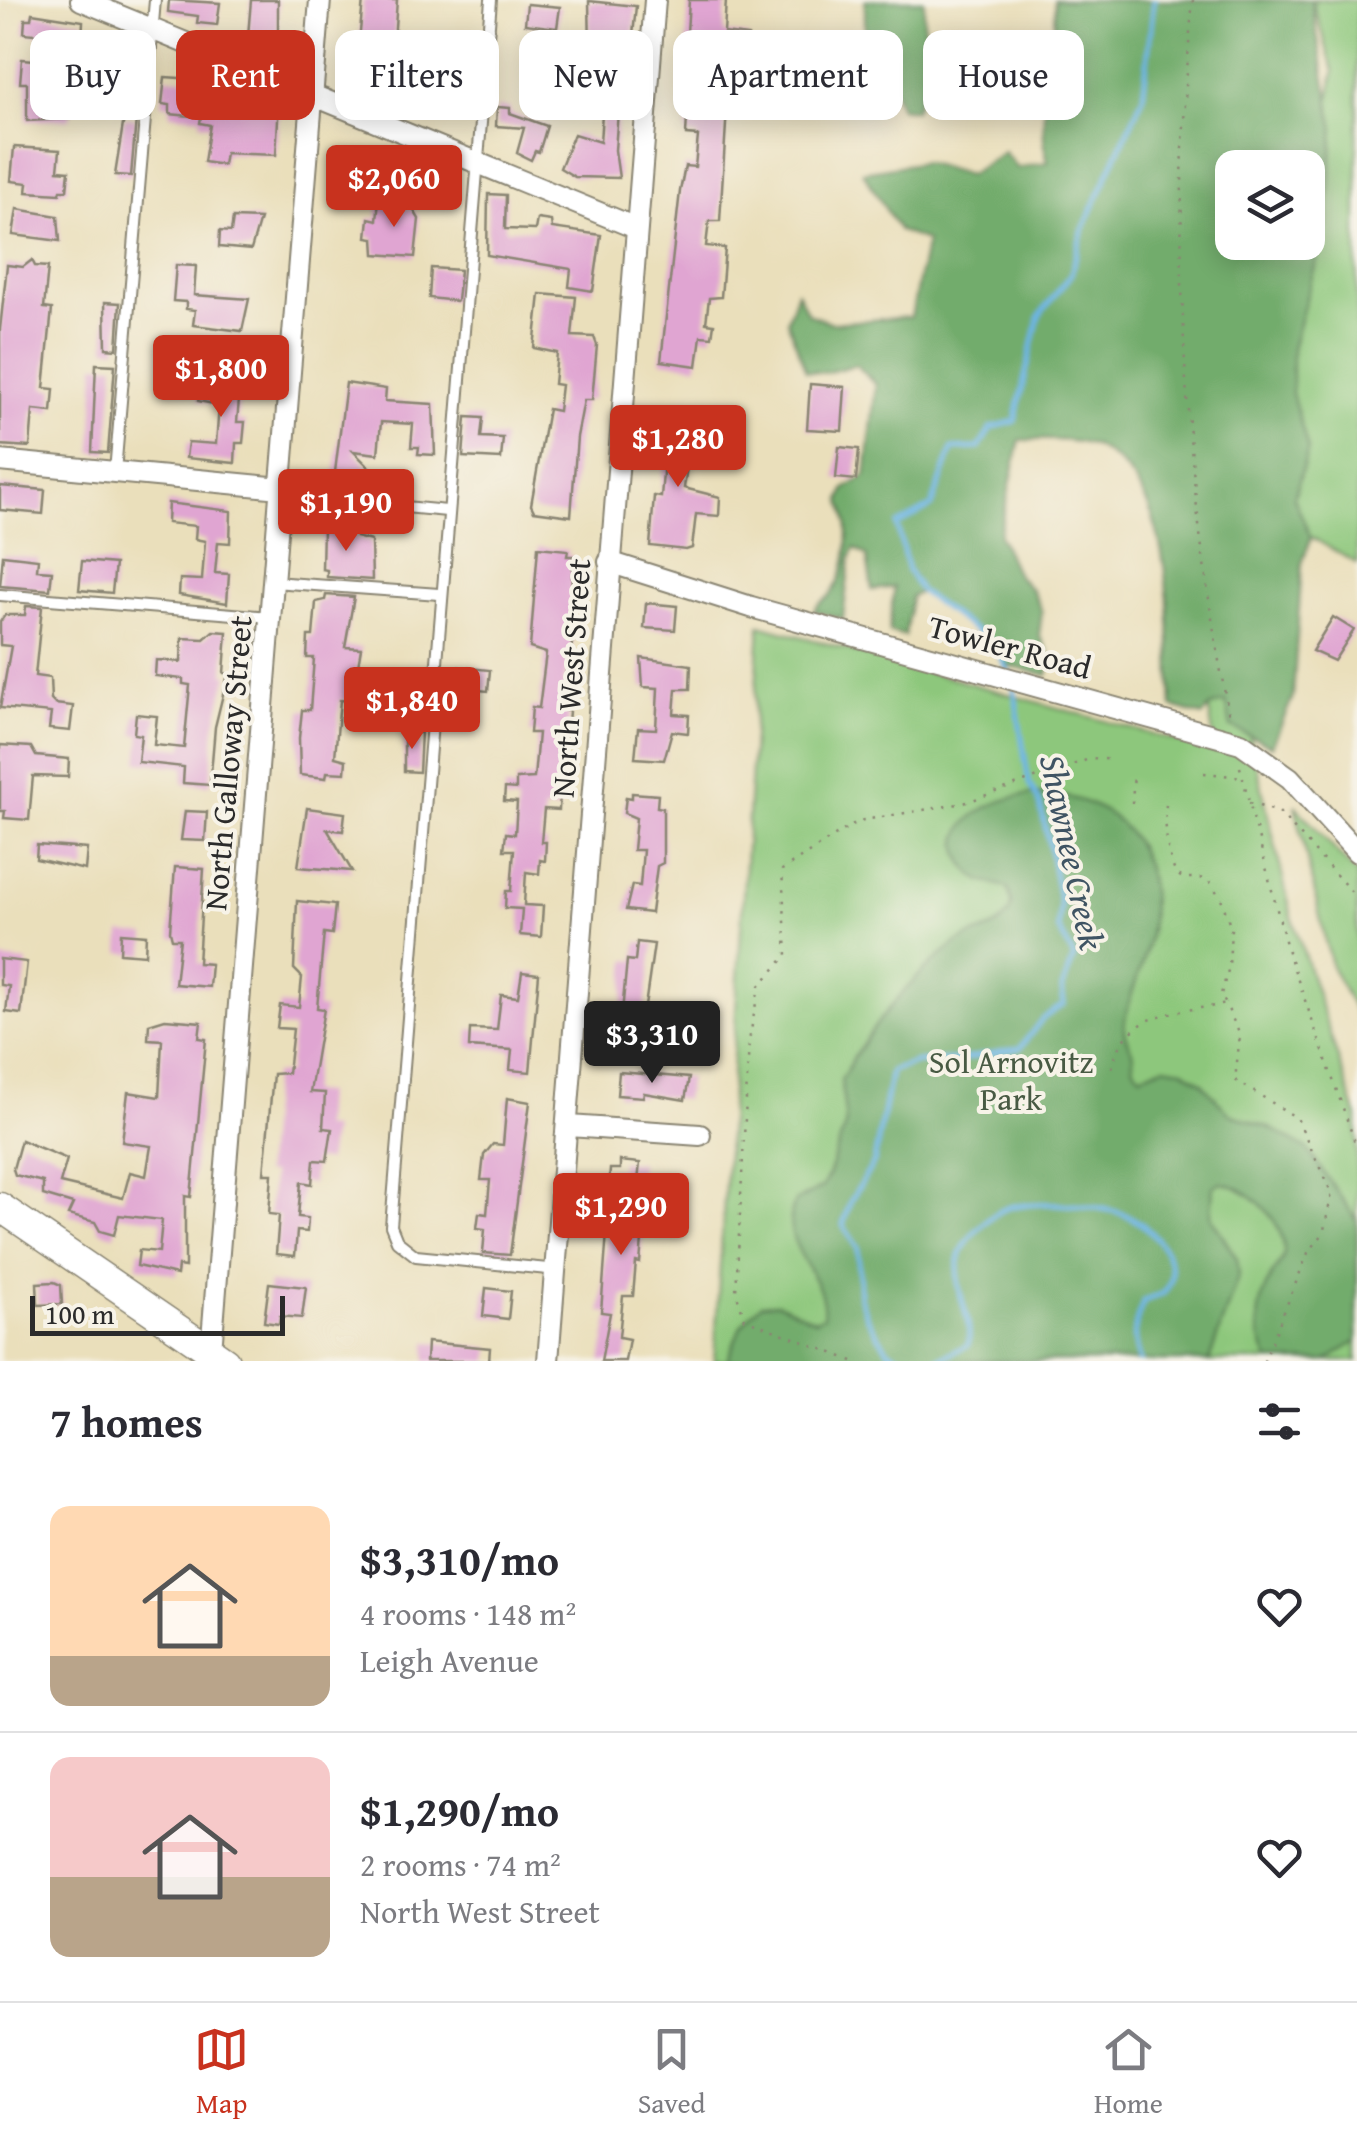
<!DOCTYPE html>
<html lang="en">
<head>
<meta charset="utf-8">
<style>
	body { margin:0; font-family:"Gentium Book Plus",serif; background:#f7f7f7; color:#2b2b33; height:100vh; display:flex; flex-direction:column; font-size:38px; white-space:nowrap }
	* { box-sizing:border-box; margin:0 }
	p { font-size:32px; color:#7c7c81 }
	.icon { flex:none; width:55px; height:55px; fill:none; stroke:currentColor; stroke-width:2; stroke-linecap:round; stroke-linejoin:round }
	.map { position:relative; height:1361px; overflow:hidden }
	.panel { display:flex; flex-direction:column; background:#fff; flex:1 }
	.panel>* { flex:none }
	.hud { position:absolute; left:30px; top:30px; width:1298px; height:90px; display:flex; gap:20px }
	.buttons { position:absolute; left:1215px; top:150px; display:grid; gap:20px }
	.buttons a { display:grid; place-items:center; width:110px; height:110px; border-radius:20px; background:#fff; box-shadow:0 5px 25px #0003; font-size:50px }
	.scale { position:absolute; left:30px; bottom:25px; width:255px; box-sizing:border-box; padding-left:10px; border:5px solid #2b2b2b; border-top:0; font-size:28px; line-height:35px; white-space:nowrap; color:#2b2b2b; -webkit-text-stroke:8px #f7f3e8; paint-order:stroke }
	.price { position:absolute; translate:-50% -85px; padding:0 22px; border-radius:10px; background:#c8321e; color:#fff; font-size:32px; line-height:65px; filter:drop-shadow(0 2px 5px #0008) }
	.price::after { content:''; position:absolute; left:50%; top:60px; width:30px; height:22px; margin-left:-15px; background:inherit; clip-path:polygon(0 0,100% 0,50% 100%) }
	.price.selected { background:#222; color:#fff }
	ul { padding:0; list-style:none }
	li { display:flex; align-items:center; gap:30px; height:250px; padding:0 50px }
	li+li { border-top:2px solid #e1e1e2 }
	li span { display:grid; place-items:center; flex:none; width:280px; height:200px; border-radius:20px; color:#555 }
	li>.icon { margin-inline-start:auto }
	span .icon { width:120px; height:120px; fill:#fffc; stroke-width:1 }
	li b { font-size:42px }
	h2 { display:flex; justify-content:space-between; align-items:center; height:120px; padding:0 50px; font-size:42px }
	.tag { padding:0 35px; border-radius:20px; background:#fff; box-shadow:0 5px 25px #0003; font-size:35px; line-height:90px }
	.tag.selected { background:#c8321e; color:#fff }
	.dock { display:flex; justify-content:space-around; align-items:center; height:140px; border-top:2px solid #e1e1e2; background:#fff; font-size:28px; color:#7c7c81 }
	.dock a { display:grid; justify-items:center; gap:5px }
	.dock .selected { color:#c8321e }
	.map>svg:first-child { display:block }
</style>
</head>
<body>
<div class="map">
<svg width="1357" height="1361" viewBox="0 0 1357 1361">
	<rect width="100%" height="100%" fill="#f7f3e8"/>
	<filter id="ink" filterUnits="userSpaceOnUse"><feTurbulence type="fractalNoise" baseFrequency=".01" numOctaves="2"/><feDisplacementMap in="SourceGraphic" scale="20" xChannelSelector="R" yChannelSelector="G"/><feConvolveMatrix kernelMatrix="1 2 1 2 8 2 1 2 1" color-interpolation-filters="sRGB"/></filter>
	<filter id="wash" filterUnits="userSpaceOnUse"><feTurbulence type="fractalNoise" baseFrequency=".0048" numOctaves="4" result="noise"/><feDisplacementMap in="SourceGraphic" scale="40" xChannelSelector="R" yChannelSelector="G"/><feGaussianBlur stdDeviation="2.25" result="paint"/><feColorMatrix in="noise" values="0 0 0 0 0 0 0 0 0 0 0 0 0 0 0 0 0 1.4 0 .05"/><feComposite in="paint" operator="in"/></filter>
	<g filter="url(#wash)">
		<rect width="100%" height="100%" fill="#eadfbb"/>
		<g fill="#8dc77c" stroke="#5c7954" stroke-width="2.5">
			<polygon points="1312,0 1357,0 1357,564 1254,503 1308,242 1308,217 1334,72"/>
			<polygon points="760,625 1216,752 1196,636 1249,732 1292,917 1357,1117 1357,1361 714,1361"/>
			<polygon points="1295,805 1357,875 1357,1015 1331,966"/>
		</g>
		<g fill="#72ac6c" stroke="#4e6c4c" stroke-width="2.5" fill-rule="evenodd">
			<polygon points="865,0 924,0 924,82 915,110 900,108 888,75 865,43"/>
			<path d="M1054,0H1311L1334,129L1327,223L1292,349V393L1308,449L1294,498L1311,538L1302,563L1293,697L1272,746L1231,727L1226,702L1211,706L1203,716L1172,707C1167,631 1180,487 1096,447C1075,438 1042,440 1020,440L999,535L1017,575L1032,590L1042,612L1039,635L1051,657L1048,675L1007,666L995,645L921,592L911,596L905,636L889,632L894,587L872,590L867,556L855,548L850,559L843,619L814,611C819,601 824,602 830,595C849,573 853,525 841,501L845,489L866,476L876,384L856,365L825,373L806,371L787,320L797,292L808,314L832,323L911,317L926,241L899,231L863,172L924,162L968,175L1004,152L1017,168L1048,162C1034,110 1058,54 1054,0ZM1232,168H1308V242H1232Z"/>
			<path d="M1034,794C1121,794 1163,852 1149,937C1144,968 1127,996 1124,1027C1123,1039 1132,1045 1133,1056C1133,1066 1132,1068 1141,1075L1164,1066L1183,1069L1201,1082L1230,1114L1270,1128L1307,1149L1357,1220V1341L1326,1361H1269C1254,1329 1254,1305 1273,1273C1277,1267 1283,1261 1284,1253C1286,1222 1248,1185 1220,1183L1213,1187L1211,1217L1237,1259L1239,1274L1209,1361H727L741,1326L761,1304L778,1303L815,1320L823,1316C829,1275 773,1243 796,1201L822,1187L828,1176L846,1123L841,1080C868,1029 911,977 957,943C972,932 993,933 1005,918C1013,909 1012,900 1008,889C997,881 983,886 973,875C928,827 994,797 1034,794Z"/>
		</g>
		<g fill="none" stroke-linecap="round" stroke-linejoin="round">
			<g stroke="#6db5e5" stroke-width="5">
				<polyline points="1009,673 995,645 921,592 908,571 897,525 932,506 952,449 979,448 991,428 1015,421 1039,316 1071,274 1082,232 1143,97 1154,0"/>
				<path d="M1014,688L1029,783L1040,804L1049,844L1060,905L1058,928L1074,957L1062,989L1064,1004L1042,1019L1020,1048L959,1060L917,1062L891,1071L874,1162L850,1202L843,1225L858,1248L860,1298L867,1318L888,1350L908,1360H935L968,1345C975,1314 945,1283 964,1247C972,1232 993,1212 1010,1207C1035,1200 1109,1205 1132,1218C1156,1231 1184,1267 1164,1293L1144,1301C1134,1322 1131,1339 1140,1361"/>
			</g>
		</g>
		<g id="blocks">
			<g fill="#e0a5d2">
				<polygon points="169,0 220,3 217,25 197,23 198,16 168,12"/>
				<polygon points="251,0 278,0 278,39 248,36"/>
				<polygon points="363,0 397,0 392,68 405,69 404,90 355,85"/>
				<polygon points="689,0 726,0 724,33 748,36 741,83 734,83 731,108 727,108 720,221 709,221 706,246 725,248 721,297 709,298 706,323 714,324 712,337 701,336 697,366 661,361 680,191 685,166 695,167 698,136 686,135 688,98 683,98"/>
				<polygon points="589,1 636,6 627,94 625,100 619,99 615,150 619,178 575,177 560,168 574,134 600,142 603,98 587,96 602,54 590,49"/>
				<polygon points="527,4 560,7 557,28 525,24"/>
				<polygon points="32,13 83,21 82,39 24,33 25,19 31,19"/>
				<polygon points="123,41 143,43 136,90 113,88 115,61 121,62"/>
				<polygon points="22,59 87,64 85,84 73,82 70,119 27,121 27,83 20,83"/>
				<polygon points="165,77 194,79 193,98 234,107 241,98 256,95 279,101 276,155 225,153 223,165 204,162 210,125 200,123 201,117 170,114 170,105 162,104"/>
				<polygon points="497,107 510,108 510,113 547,126 539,152 535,151 531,160 517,153 524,128 496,126"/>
				<polygon points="124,118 136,119 131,176 115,175"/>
				<polygon points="14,147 60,150 58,170 69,171 67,190 61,190 60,194 27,192 28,183 11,181"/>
				<polygon points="488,194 506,195 505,229 535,230 537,219 551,221 552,228 601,235 593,291 569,287 571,269 487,255"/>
				<polygon points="379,199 396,200 396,207 413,209 419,219 415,257 375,254 374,238 367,237 369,218 377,220"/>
				<polygon points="17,209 58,216 60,241 13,235"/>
				<polygon points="233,218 260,219 251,250 219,247 220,231 231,232"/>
				<polygon points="32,260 35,266 48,267 44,308 52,309 44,388 54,389 52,412 33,410 30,447 0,445 0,329 7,265 23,267"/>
				<polygon points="176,265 196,266 194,295 249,299 242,331 193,325 195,310 186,309 186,302 173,301"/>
				<polygon points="431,268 460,270 457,301 429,298"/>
				<polygon points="540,294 576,297 572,336 594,337 597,345 592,400 584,400 577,437 571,516 534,511 531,505 548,409 558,411 561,385 554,384 557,353 534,348"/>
				<polygon points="105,302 120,303 117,349 106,348"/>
				<polygon points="96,364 115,365 108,453 92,452"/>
				<polygon points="201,375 241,378 237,422 245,422 243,443 236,443 235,463 186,458 188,442 216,444 219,405 198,401"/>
				<polygon points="346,383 386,389 385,401 433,404 435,455 418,454 419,447 411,447 413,424 381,422 378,454 353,451 379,477 378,494 320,490 322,475 335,472"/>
				<polygon points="810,384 845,387 842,431 807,429"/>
				<polygon points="661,414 694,418 684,488 720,497 719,516 696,514 692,548 686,550 650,546 654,496 661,497 666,436 659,435"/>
				<polygon points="466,417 483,418 481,437 503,438 501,459 463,457"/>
				<polygon points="839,447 859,449 856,480 836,478"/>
				<polygon points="0,486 45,490 43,514 0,510"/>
				<polygon points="168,503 231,511 230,543 218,542 215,573 229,574 227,603 179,595 180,579 202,580 205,541 195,539 196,526 167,523"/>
				<polygon points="334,526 357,530 356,537 371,541 372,580 327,577 327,570 322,569 323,528"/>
				<polygon points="538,547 568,550 567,556 573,556 569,629 575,629 564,682 563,710 569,711 567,736 563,735 559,810 544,809 541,842 546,842 545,861 540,860 539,874 526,872 524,905 543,906 541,937 520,935 522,909 505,908 506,891 511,891 514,850 504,850 506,833 515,834 517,802 504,801 505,788 516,789 516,779 534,778 538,733 530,733 532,707 539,708 546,653 530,648"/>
				<polygon points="3,555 38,559 37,570 52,571 50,590 0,586"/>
				<polygon points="82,561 115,564 112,593 79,590"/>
				<polygon points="326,595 354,597 345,647 361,648 352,701 340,700 335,757 346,760 345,773 327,772 326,778 300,775 299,738 302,710 310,710 314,658 307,658 308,636 313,636 316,602 325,600"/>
				<polygon points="646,603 677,606 675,630 644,628"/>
				<polygon points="26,606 42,607 35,676 50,678 51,700 55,704 73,706 70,731 49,729 51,713 0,708 11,646 0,645 0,622 5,615 25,615"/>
				<polygon points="1333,617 1354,630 1334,661 1312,651"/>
				<polygon points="213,631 227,632 224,673 228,674 215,727 210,785 183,783 184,767 138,762 141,735 134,734 136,714 157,716 154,745 184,748 190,685 183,684 183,679 155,676 156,660 181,662 182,638 204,639"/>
				<polygon points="641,658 691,665 690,689 676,689 674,714 689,715 688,733 672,731 664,760 635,758 638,728 656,729 658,688 643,687"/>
				<polygon points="459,667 490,670 488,691 457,688"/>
				<polygon points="404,732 421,733 419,772 404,771"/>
				<polygon points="0,745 31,747 36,756 69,759 68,777 33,776 29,820 4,818 5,811 0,811"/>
				<polygon points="632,793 658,795 657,807 663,808 663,863 657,866 651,913 626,910 632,885 640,886 643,850 633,850 636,818 624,813 626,797 632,798"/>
				<polygon points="307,808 345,813 343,831 327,829 352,871 298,867"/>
				<polygon points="185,811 207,812 205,841 181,840"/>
				<polygon points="37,845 87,849 85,870 36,859"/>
				<polygon points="175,867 204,869 198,963 211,964 209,987 175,984 180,939 172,939 170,931"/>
				<polygon points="297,901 335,905 332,934 324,933 317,1008 324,1009 310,1092 325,1093 323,1128 332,1129 327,1161 314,1160 312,1184 301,1182 298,1217 308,1218 307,1232 297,1231 295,1256 276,1254 279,1215 269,1214 272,1174 264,1174 273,1074 288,1073 293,1029 277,1028 280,1005 299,1007 302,977 294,969"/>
				<polygon points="121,933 146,935 145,955 120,953"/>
				<polygon points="637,942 654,944 642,1027 621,1023 627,960 635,961"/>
				<polygon points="0,959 27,962 21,1014 6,1012 9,986 0,985"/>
				<polygon points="522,972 539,974 530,1072 510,1070 512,1050 469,1047 470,1029 497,1030 501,995 518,997"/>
				<polygon points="165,1019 201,1022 199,1038 206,1039 191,1197 185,1196 185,1267 178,1266 177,1275 137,1266 139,1250 159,1252 162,1220 119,1215 114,1235 100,1231 95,1222 68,1215 73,1204 43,1195 43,1182 15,1175 13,1169 21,1140 67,1159 60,1183 123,1198 130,1172 146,1176 151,1146 122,1142 128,1092 159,1097 162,1040 148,1039 149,1024"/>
				<polygon points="619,1072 689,1078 685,1100 644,1093 643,1097 617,1095"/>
				<polygon points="507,1098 530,1102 510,1255 483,1253 485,1229 477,1228 479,1213 487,1214 490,1180 481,1180 484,1155 493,1144 503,1145"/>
				<polygon points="620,1161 640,1163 633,1227 643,1228 640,1263 636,1262 633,1296 623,1296 619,1337 629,1339 625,1361 601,1361 610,1313 601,1312 608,1219 617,1219 619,1190 612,1190 609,1183 610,1169 620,1169"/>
				<polygon points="54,1282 61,1285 62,1304 38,1305 37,1283"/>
				<polygon points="269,1283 306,1287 302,1318 280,1316 279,1324 264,1322"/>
				<polygon points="486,1288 511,1291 508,1319 483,1316"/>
				<polygon points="427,1342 490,1348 489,1361 426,1361"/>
			</g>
		</g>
	</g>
	<g filter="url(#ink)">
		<use href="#blocks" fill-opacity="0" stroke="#8a8573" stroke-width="2.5"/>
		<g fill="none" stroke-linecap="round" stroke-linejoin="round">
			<g stroke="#8a8573" stroke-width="14">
				<g id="lane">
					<polyline points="491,0 391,1226 397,1241 416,1256 558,1270"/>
					<polyline points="115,472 155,0"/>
					<polyline points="280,495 447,511"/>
					<polyline points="273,582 439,594"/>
					<polyline points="0,595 270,617"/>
				</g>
			</g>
			<g stroke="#8a8573" stroke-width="24">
				<g id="street">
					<polyline points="81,0 636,228"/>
					<polyline points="0,461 281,488"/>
					<polyline points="609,562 751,607 1241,743 1290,778 1357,852"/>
					<polyline points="569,1126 700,1135"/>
					<polyline points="211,1351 320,0"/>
					<polyline points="548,1361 655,0"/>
				</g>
			</g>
			<g stroke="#8a8573" stroke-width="31">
				<polyline id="secondary" points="0,1207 225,1361"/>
			</g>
			<g stroke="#8a8573" stroke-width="2.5" stroke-dasharray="2.5 8" stroke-linecap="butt">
				<path d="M1193,0C1169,240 1183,483 1230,720"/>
				<polyline points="1240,767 1288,952 1357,1148"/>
				<polyline points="1204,773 1242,777"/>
				<polyline points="1132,803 1134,773"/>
				<polyline points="1249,803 1279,812 1357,898"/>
				<path d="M1166,805C1164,820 1167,865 1178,875C1186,881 1199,875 1209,881L1221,898L1231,928L1229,967L1221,994L1240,1035L1235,1080L1297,1118L1332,1194L1323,1234L1308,1253L1264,1361"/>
				<path d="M1112,1068C1126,1009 1178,1013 1227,1004"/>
				<polyline points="853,1361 745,1319 736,1292 749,1041 759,987 787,955 782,870 858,821 964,803 1092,758 1114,760"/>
			</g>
			<use href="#lane" stroke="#fff" stroke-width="10"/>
			<use href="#street" stroke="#fff" stroke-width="20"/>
			<use href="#secondary" stroke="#fff" stroke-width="28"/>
		</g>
	</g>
	<g text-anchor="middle" stroke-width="8" stroke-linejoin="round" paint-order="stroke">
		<g font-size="32" fill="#2b2b2b" stroke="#f7f3e8">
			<text transform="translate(1010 647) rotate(15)" y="11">Towler Road</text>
			<text transform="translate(571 678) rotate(-86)" y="11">North West Street</text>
			<text transform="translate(228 763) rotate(-85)" y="11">North Galloway Street</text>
		</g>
		<g font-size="32" fill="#485a43" stroke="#f7f3e8">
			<text x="1011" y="1073">Sol Arnovitz<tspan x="1011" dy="37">Park</tspan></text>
		</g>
		<g font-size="35" font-style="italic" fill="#3f5463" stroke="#f7f3e8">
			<text transform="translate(1072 852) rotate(78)" y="12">Shawnee Creek</text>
		</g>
	</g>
</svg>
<div class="buttons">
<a><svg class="icon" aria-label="layers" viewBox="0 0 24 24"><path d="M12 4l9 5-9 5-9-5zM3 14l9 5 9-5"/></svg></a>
</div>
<div class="scale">100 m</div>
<b class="price" style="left:394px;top:230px">$2,060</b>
<b class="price" style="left:221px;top:420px">$1,800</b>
<b class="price" style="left:678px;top:490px">$1,280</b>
<b class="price" style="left:346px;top:554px">$1,190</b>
<b class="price" style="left:412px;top:752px">$1,840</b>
<b class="price selected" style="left:652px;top:1086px">$3,310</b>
<b class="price" style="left:621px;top:1258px">$1,290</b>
<div class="hud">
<a class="tag">Buy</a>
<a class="tag selected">Rent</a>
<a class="tag">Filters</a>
<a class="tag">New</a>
<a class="tag">Apartment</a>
<a class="tag">House</a>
</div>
</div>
<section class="panel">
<h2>7 homes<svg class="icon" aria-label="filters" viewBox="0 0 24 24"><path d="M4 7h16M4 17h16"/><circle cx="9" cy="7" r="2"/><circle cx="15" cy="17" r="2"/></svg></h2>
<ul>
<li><span style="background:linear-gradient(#ffd9b3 75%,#b9a48a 0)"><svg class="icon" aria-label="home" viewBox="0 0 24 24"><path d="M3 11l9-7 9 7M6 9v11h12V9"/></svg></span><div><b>$3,310/mo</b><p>4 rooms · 148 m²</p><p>Leigh Avenue</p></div><svg class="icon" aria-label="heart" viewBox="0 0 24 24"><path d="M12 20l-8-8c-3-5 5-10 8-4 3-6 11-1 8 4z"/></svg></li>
<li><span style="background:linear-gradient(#f6c9c9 60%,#b9a48a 0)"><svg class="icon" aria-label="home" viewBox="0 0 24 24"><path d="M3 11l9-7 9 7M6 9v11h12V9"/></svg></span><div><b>$1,290/mo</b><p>2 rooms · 74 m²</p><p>North West Street</p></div><svg class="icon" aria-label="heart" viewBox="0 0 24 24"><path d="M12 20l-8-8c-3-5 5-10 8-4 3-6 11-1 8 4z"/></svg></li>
</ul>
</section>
<nav class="dock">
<a class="selected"><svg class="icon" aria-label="map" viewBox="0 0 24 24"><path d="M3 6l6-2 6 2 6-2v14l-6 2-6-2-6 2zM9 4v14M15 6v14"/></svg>Map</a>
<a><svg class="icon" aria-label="saved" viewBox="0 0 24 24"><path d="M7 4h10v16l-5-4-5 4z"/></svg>Saved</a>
<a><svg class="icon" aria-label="home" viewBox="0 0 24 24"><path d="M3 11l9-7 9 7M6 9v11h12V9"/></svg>Home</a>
</nav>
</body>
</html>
